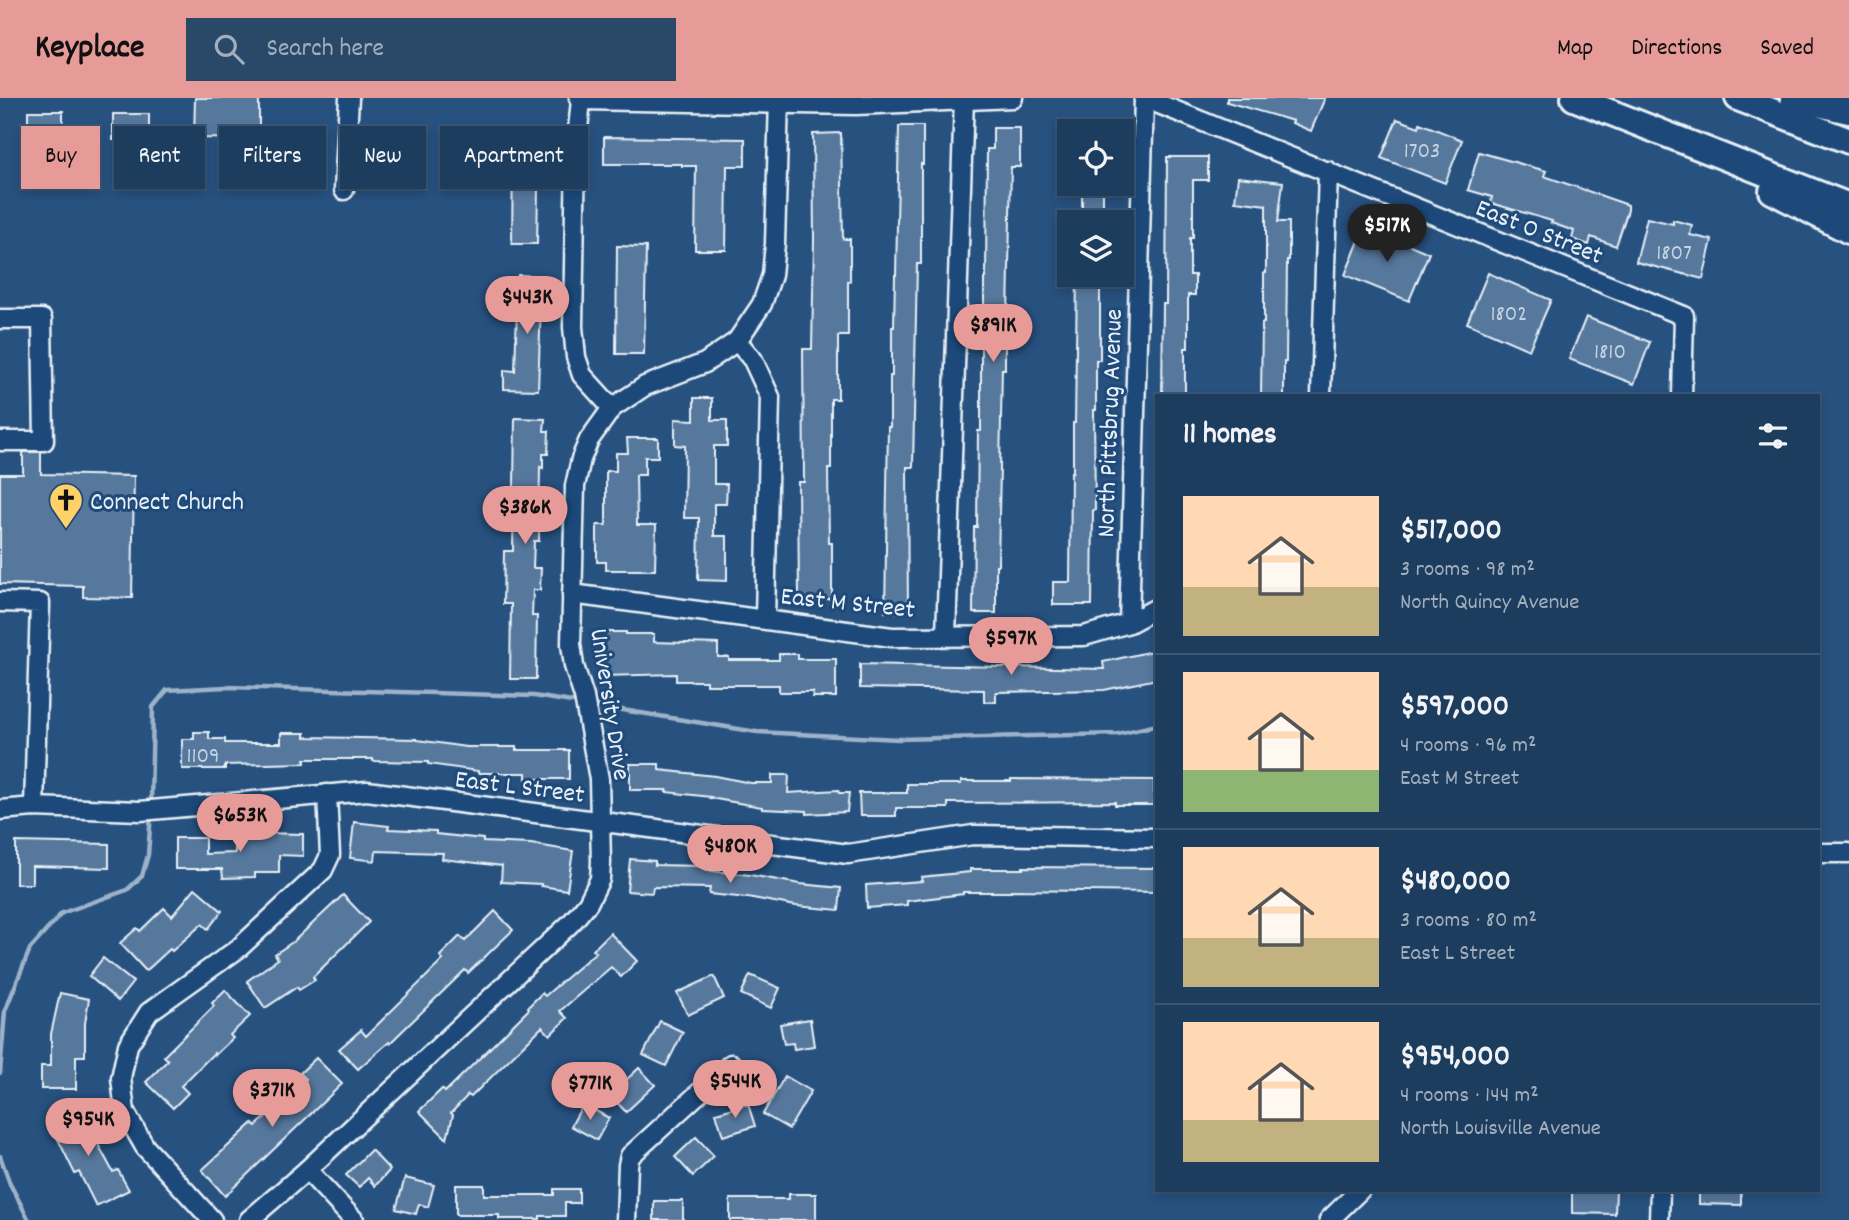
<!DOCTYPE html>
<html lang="en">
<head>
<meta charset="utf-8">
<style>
	body { margin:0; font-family:Dekko,sans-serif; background:#2a4868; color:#f1f3f6; height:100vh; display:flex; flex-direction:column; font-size:26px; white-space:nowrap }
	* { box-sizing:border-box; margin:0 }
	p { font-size:23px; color:#a0aebd }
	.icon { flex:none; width:38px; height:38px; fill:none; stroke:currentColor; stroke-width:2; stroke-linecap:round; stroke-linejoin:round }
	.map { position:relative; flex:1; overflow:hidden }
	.side { position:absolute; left:1155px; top:296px; width:665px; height:798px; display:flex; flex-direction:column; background:#1d3d5f; border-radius:0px; box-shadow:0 4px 10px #0003,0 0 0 2px #3b5674 }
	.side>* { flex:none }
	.hud { position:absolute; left:21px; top:28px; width:665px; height:63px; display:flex; gap:14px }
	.fabs { position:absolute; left:1057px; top:21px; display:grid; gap:14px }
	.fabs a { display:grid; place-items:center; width:77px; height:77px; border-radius:0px; background:#1d3d5f; box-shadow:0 4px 10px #0003,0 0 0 2px #3b5674; font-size:35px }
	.price { position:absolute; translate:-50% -60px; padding:0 16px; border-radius:24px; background:#e69b98; color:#111; font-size:23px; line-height:46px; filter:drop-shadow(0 2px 4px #0008) }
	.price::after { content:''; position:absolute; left:50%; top:42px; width:21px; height:16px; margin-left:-10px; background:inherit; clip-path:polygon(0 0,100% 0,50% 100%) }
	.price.on { background:#222; color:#fff }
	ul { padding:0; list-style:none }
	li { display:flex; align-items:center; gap:21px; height:175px; padding:0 28px }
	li+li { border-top:2px solid #3b5674 }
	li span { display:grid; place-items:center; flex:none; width:196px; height:140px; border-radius:0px; color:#555 }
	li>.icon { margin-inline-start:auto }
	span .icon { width:84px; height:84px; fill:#fffc; stroke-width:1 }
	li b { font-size:30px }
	h2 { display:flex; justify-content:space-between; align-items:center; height:84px; padding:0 28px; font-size:30px }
	.pill { padding:0 24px; border-radius:0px; background:#1d3d5f; box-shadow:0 4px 10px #0003,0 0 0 2px #3b5674; font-size:24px; line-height:63px }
	.pill.on { background:#e69b98; color:#111 }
	header { display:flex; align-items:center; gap:42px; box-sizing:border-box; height:98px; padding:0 35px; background:#e69b98; color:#111 }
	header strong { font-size:33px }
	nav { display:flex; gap:38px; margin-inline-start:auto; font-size:24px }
	.search { width:490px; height:63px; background:#2a4868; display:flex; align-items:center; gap:18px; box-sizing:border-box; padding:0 24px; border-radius:0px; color:#a0aebd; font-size:26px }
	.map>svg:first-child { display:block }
</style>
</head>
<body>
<header>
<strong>Keyplace</strong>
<div class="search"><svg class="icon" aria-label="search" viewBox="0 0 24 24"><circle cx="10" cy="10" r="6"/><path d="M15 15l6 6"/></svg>Search here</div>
<nav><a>Map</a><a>Directions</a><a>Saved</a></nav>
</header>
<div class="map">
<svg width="1849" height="1122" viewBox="0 0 1849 1122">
	<rect width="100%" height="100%" fill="#27517f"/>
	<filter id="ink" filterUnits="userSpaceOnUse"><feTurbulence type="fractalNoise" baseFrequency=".0143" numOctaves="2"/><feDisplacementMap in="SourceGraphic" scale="14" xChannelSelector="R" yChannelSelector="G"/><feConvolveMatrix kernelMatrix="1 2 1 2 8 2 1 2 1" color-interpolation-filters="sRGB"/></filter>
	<g filter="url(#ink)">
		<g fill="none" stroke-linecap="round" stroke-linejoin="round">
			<g stroke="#9db3c9" stroke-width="4.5">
				<polyline points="598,608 757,634 899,641 1118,636 1157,627"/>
				<polyline points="151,707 153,609 167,592 226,589 534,598 572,604"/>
				<polyline points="0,975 5,913 30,851 62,815 127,792 142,778 148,757 151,715"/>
				<polyline points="0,1058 10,1086 29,1122"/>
			</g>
		</g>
		<g fill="#57789d" stroke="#e8f1f8" stroke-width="2">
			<polygon points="195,0 259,0 259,41 194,40"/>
			<polygon points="1227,0 1325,0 1311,33 1292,25 1293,23 1227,4"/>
			<rect x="28" y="13" width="35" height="26"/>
			<rect x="113" y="16" width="36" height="26"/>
			<polygon points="1397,21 1419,29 1420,25 1462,42 1445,85 1381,60"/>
			<polygon points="899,28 923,28 923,66 921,66 921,166 917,166 913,369 907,369 908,514 885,514 888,329 890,329 890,278 892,278 892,229 894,229 895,177 896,177"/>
			<polygon points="993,30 1020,30 1020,69 1011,69 1008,219 1005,219 1005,271 1002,271 998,467 996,467 996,515 973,515 974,429 977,429 978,333 981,333 981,233 984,233 984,180 986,180 987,51 993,51"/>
			<polygon points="841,35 843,141 850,141 850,183 848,183 848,238 838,238 838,301 831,301 831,371 828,371 829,445 832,445 832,501 799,501 798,384 804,384 803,251 812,251 814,141 813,36"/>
			<polygon points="508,36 539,36 537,146 512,146 513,54 508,54"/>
			<polygon points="604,39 745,41 745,68 727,68 726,152 695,152 696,68 682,68 682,66 604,66"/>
			<polygon points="1479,54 1546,73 1544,78 1628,107 1628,112 1616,148 1591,139 1589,147 1572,141 1574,133 1551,125 1552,123 1491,105 1492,99 1468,92"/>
			<polygon points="1167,59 1208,59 1208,82 1193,82 1193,140 1190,140 1190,177 1195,177 1195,197 1188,197 1188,250 1185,250 1185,298 1162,298 1163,206 1166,206"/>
			<polygon points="1238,79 1283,84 1278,124 1289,124 1289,162 1287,162 1286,264 1284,264 1284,298 1261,298 1262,225 1264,225 1264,175 1266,175 1266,107 1235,103"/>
			<rect x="1082" y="86" width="21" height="25"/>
			<polygon points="1647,120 1673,126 1673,122 1692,127 1690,137 1712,142 1703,181 1636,164"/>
			<polygon points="1365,128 1429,155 1409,203 1345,177"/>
			<polygon points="617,148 646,149 644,256 616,256"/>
			<polygon points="1488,175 1551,202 1529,252 1467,225"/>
			<polygon points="518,177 542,178 538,292 504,291 504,272 515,273"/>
			<polygon points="1077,177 1100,177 1100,262 1096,262 1096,312 1094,312 1095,412 1093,412 1092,507 1053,507 1053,484 1070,484 1071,374 1073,374 1073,325 1075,325"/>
			<polygon points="1586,219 1650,244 1634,286 1569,261"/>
			<polygon points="694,300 712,300 712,322 727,322 727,348 714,348 714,386 727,386 726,406 714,406 714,438 727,438 727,483 698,482 699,420 684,420 685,348 675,347 675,321 694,322"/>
			<polygon points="515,320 545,321 544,333 549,333 548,356 543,356 543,370 540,369 539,443 534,443 533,470 541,470 540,492 533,492 532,518 537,518 536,581 510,581 511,506 503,506 504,453 513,453"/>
			<polygon points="627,340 658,340 658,359 645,359 645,377 636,377 637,427 656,427 655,472 606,472 606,464 597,464 597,427 606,427 606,373 616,373 616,355 628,355"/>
			<polygon points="23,354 41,354 41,376 134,378 132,500 83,499 83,488 0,486 0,376 23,376"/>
			<polygon points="603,534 626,534 626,536 654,536 654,544 718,546 718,559 729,559 729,562 779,562 779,556 798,556 798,561 836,561 836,599 813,599 813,594 779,594 779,587 706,587 706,583 676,583 676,576 603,578"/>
			<polygon points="1157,552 1157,581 1104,592 996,594 996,604 984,604 984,592 860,590 860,566 1104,571 1103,564"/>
			<polygon points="194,634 209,634 209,641 225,641 225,645 281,645 281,635 305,635 305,639 417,641 417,642 466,649 516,649 516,652 569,652 569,681 526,681 526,675 478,675 478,673 428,666 428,664 373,663 373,661 305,661 305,665 225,667 225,671 182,671 182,641 194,641"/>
			<polygon points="630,666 659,666 659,672 715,678 751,685 772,685 772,677 789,677 788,695 838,692 839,695 849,695 847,714 807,716 807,713 762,711 762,709 710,700 711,699 666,694 667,692 630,692"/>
			<polygon points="1011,681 1154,682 1154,707 1115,707 1115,704 948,705 948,710 896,710 896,718 860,718 859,695 907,695 907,686 961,686 961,683 1011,683"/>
			<polygon points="354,724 389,728 388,731 436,733 436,736 483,741 483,744 531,746 573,753 567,792 541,788 541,786 501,784 502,768 442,761 443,755 376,753 375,763 350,760"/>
			<polygon points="261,735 303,736 303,758 279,757 279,775 255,775 255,779 223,780 222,771 175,771 175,740 205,740 205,756 235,755 235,738 261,737"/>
			<polygon points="16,744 109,746 109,770 32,768 32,786 16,786"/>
			<polygon points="630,761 655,763 655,767 704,768 704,772 750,777 800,786 841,790 839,812 796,808 747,799 747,800 709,796 710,790 653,789 652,795 627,793"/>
			<polygon points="1023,769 1157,770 1157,794 1011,792 1011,794 963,794 963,796 907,803 907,807 867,810 866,787 922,783 921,779 970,774 970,771 1023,771"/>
			<polygon points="195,790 222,813 208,831 202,826 172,853 170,851 146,873 120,845 137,830 140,833 164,810 172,818"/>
			<polygon points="343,797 369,824 313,879 315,882 299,892 297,889 265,910 247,883 278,861 275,856 294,843"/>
			<polygon points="495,813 513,832 468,875 465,872 390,945 389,944 358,971 339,951 361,932 366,938 443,862 440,858 460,838 465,843"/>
			<polygon points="610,835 637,863 621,879 611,869 560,913 567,920 550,937 542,929 471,999 468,997 451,1015 453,1017 447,1041 419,1013 442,991 445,994 489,951 529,911 528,909 542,895 545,898 596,854 593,852"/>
			<polygon points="103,860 133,884 118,903 89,878"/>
			<polygon points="750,877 780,890 771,910 741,896"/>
			<polygon points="714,878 724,900 688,917 677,895"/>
			<polygon points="225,892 250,918 230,937 233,940 215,957 214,955 181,988 188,995 173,1010 146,984 168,962 164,958 214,908 212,905"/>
			<polygon points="60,895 89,901 85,925 85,958 76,958 76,991 41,991 41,968 51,968 51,936"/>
			<polygon points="810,921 814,948 794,951 793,945 784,946 780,926"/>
			<polygon points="660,923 683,934 666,968 643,957"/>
			<polygon points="316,960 342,986 225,1098 202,1072 253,1025 256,1028 306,981 300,975"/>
			<polygon points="639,970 655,987 626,1014 610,997"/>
			<polygon points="785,978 811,993 789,1031 763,1016"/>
			<polygon points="583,1006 609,1020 597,1042 571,1028"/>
			<polygon points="748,1006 755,1028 723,1038 716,1015"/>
			<polygon points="79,1011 113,1074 118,1072 129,1092 96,1108 79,1074 75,1076 50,1025"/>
			<polygon points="696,1039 714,1058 693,1078 675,1059"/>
			<polygon points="371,1052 390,1072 375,1088 368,1080 359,1089 346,1077"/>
			<polygon points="405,1080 434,1087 428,1109 419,1106 416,1116 396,1111"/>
			<polygon points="456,1087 484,1087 484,1097 554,1097 554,1091 579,1091 579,1105 565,1105 565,1118 540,1118 540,1121 499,1121 499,1117 456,1117"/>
			<polygon points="1572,1092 1616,1092 1615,1116 1572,1115"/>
			<polygon points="1699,1092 1741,1092 1741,1107 1699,1106"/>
			<polygon points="789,1096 816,1096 816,1122 730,1122 730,1101 789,1101"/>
			<rect x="654" y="1103" width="29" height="19"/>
		</g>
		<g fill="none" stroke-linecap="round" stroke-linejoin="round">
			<g stroke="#e8f1f8" stroke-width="23">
				<g id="minor">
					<polyline points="579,0 581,2 576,51 573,229 576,259 582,277 612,310"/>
					<polyline points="1144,0 1684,218 1682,298"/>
					<polyline points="581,2 856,7 1013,0"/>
					<polyline points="344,92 349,0"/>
					<polyline points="0,221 42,221 44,343 0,343"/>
					<polyline points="737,243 753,262 770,299 765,521"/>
					<polyline points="1321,298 1328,73"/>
					<polyline points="572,496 892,539 1084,538 1129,525 1157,510"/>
					<polyline points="0,504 40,505 34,709"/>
					<polyline points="1129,525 1144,0"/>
					<polyline points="946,538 964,0"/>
					<polyline points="0,712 34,709 140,713 367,693 848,756 973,737 1157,740"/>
					<polyline points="1818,755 1849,755"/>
					<polyline points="307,1072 354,1122"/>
					<polyline points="212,1122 145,1049 125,1014 121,980 128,947 149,914 239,850 323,772 330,757 327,696"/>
					<polyline points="249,1122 307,1072 572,824 588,805 600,781 601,764 599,681 584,599 574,568 571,546 575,388 581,361 589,342 612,310 645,288 705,265 737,243 762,206 772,177 775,146 779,0"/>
					<polyline points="626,1122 628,1067 630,1058 731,966"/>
					<polyline points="1329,1122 1360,1092"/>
					<polyline points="1659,1122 1660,1092"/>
				</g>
			</g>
			<g stroke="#e8f1f8" stroke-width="30">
				<g id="highway">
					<polyline points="1574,0 1849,108"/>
					<polyline points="1738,0 1849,43"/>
					<polyline points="1793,0 1849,13"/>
					<polyline points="1772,93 1849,133"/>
				</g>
			</g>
			<use href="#minor" stroke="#1f4a7a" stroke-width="18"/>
			<use href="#highway" stroke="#1f4a7a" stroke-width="24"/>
		</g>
	</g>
	<defs>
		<g id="church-pin" transform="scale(1.75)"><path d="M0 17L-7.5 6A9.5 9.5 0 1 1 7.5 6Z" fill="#ffd166" stroke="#1f4a7a"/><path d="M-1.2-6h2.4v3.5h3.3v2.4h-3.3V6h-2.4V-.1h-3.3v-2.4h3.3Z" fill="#111"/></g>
	</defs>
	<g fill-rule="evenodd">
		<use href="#church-pin" x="66" y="402"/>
	</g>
	<g text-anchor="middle" stroke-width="6" stroke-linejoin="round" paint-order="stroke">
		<g font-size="23" fill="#c4d3e1">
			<text x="1422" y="59">1703</text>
			<text x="1674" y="161">1807</text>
			<text x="1509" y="222">1802</text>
			<text x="1610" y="260">1810</text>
			<text x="203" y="664">1109</text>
		</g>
		<g font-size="26" fill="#e8f1f8" stroke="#1f4a7a">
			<text transform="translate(1540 132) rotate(22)" y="9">East O Street</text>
			<text transform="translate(1108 325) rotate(-88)" y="9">North Pittsbrug Avenue</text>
			<text transform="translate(848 503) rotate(6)" y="9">East M Street</text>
			<text transform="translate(612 606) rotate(81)" y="9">University Drive</text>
			<text transform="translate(520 687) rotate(7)" y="9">East L Street</text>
		</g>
		<g font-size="26" fill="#e8f1f8" stroke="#1f4a7a" text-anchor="start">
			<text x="90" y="411">Connect Church</text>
		</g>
	</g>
</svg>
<div class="fabs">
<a><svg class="icon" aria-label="locate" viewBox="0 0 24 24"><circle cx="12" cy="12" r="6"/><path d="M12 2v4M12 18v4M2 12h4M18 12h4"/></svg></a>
<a><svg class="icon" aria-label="layers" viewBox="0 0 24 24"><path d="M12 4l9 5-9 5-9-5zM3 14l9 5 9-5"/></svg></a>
</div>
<b class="price on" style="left:1387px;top:166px">$517K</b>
<b class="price" style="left:527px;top:238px">$443K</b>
<b class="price" style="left:993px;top:266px">$891K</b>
<b class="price" style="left:525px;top:448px">$386K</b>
<b class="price" style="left:1011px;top:579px">$597K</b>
<b class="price" style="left:240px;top:756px">$653K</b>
<b class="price" style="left:730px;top:787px">$480K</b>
<b class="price" style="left:735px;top:1022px">$544K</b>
<b class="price" style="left:590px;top:1024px">$771K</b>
<b class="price" style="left:272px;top:1031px">$371K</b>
<b class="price" style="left:88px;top:1060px">$954K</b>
<div class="hud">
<a class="pill on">Buy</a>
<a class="pill">Rent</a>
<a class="pill">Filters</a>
<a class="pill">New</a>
<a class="pill">Apartment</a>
</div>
<section class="side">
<h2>11 homes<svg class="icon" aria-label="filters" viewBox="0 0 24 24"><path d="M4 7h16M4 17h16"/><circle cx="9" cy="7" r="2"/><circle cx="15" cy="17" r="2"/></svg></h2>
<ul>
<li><span style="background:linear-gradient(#ffd9b3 65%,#c2b280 0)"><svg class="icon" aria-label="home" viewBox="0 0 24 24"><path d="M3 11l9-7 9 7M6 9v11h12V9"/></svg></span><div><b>$517,000</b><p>3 rooms · 98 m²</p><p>North Quincy Avenue</p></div></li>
<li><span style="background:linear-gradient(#ffd9b3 70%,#8fb573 0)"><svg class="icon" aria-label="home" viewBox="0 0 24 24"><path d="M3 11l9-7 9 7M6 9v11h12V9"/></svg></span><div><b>$597,000</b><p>4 rooms · 96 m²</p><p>East M Street</p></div></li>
<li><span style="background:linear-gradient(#ffd9b3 65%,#c2b280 0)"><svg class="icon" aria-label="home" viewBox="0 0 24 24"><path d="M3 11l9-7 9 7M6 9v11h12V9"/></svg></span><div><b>$480,000</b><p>3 rooms · 80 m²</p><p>East L Street</p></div></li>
<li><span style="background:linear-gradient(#ffd9b3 70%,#c2b280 0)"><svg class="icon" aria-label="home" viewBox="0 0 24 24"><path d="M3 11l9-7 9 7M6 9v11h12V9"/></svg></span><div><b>$954,000</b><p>4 rooms · 144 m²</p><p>North Louisville Avenue</p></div></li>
</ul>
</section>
</div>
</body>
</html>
